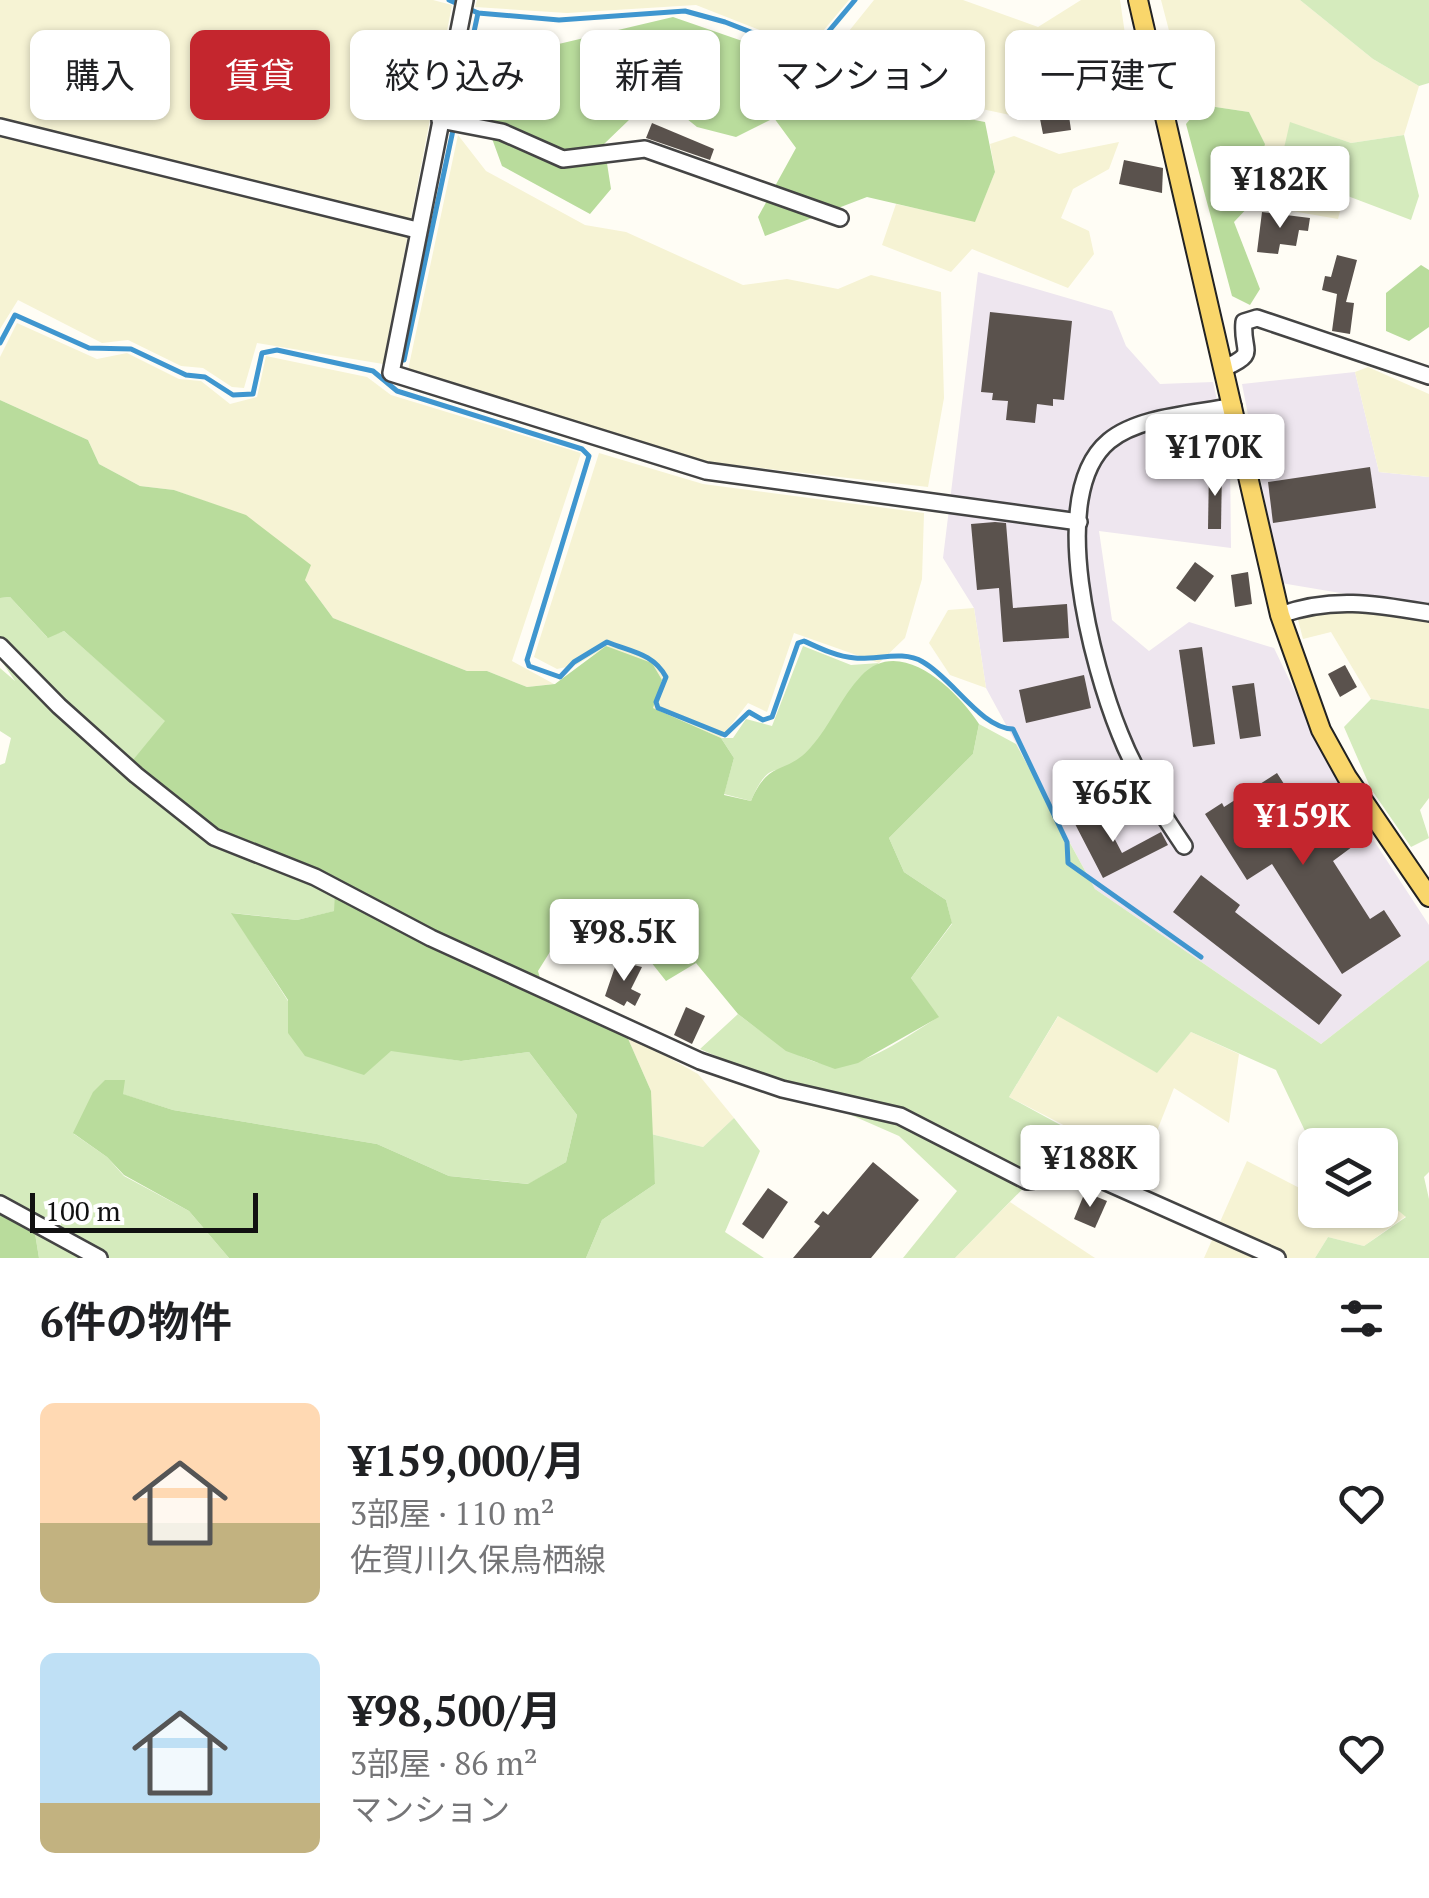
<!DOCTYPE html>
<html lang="ja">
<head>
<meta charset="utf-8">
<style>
	body { margin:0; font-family:"PT Serif","Noto Sans JP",serif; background:#f2f2f2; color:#202124; height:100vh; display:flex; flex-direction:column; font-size:38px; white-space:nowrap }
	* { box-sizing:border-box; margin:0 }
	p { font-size:32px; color:#757577 }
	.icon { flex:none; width:55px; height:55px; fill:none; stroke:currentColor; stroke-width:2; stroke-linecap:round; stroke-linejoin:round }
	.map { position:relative; height:1258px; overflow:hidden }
	.side { display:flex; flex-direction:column; background:#fff; flex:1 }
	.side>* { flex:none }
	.guide { position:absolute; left:30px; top:30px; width:1370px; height:90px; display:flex; gap:20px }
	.controls { position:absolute; left:1298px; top:1128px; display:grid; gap:20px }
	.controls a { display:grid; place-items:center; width:100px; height:100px; border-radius:15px; background:#fff; box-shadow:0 2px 8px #0004; font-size:50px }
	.scale { position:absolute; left:30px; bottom:25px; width:228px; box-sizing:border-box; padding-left:10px; border:5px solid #111; border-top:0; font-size:28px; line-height:35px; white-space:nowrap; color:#111; -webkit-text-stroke:8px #fff; paint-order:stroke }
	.price { position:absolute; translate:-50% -85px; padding:0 22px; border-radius:10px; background:#fff; color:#222; font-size:32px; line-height:65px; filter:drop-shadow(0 2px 5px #0008) }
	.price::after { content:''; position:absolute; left:50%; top:60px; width:30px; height:22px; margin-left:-15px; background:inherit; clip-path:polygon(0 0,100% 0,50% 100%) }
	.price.on { background:#c4262e; color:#fff }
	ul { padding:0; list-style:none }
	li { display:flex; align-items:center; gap:30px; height:250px; padding:0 40px }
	li span { display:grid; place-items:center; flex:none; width:280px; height:200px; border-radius:15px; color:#555 }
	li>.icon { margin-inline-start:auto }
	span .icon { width:120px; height:120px; fill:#fffc; stroke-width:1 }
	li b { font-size:42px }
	h2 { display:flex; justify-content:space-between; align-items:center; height:120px; padding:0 40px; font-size:42px }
	.pill { padding:0 35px; border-radius:15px; background:#fff; box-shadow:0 2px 8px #0004; font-size:35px; line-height:90px }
	.pill.on { background:#c4262e; color:#fff }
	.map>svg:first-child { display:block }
</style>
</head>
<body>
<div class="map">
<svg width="1429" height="1258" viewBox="0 0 1429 1258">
	<rect width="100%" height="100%" fill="#fffdf5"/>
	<g fill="#eee6ef">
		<polygon points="978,272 1112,311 1126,346 1160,384 1213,382 1230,459 1231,548 1099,531 1112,620 1149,651 1189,622 1274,648 1346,798 1429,925 1429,960 1321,1044 1095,889 986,688 974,608 943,558"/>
		<polygon points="1355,372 1379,472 1429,477 1429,608 1281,583 1242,384"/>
	</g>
	<g fill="#f6f3d4">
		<polygon points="0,0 433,0 452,5 383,364 257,343 244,388 232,387 203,368 181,366 128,340 102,343 18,300 0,329"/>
		<polygon points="477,0 849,0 808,49 696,5 567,13 475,7"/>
		<polygon points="874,0 963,0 1038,27 1081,0 1120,0 1125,34 1085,61 1078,81 1033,80 1029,119 847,80 824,62"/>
		<polygon points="1161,0 1300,0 1373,59 1419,86 1404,135 1351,143 1291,123 1279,169 1345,193 1338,219 1251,204 1265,144 1249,112 1202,105 1178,65"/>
		<polygon points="458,135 486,171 585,225 626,232 743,285 787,279 838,289 871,275 941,292 944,398 928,487 708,462 408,370"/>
		<polygon points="1014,136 1059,154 1119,142 1109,169 1073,189 1061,218 1089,231 1094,254 1068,288 972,249 951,272 882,245 896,204 975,221 995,172 990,144"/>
		<polygon points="17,323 97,359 127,353 179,379 201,381 230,404 257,397 266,356 367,377 391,395 581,453 512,661 554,684 527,687 487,671 467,671 333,618 305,580 246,516 174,490 140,486 99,464 88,440 0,400 0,357"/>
		<polygon points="1368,367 1429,394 1429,477 1379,472 1355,372"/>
		<polygon points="599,453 703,484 924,513 922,579 905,638 879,663 794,633 767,712 748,703 721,738 653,708 606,647 576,665 557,669 534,657"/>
		<polygon points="1346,604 1429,620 1429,709 1371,699 1331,632 1303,639 1297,616"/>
		<polygon points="974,608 986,688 950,675 929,643 948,610"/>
		<polygon points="1059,1015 1156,1072 1191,1032 1239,1054 1229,1123 1174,1088 1143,1166 1009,1097"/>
		<polygon points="626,1034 698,1074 734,1118 703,1147 651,1134 651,1091"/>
		<polygon points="1247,1161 1315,1196 1315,1210 1380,1210 1380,1204 1388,1201 1406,1216 1364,1246 1328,1237 1315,1258 1204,1258"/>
		<polygon points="1010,1202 1095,1258 955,1258"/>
	</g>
	<g fill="#d5ebbd">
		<polygon points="1300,0 1429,0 1429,83 1419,86 1373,59"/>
		<polygon points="1290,122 1351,143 1404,135 1419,196 1411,220 1279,170"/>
		<polygon points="10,597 47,637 64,631 166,721 133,761 293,859 337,877 335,911 297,920 232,913 288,1001 288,1033 461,1061 529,1052 577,1115 566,1162 529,1184 449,1176 377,1144 173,1110 122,1094 124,1080 74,1134 107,1157 124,1176 189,1211 229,1258 39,1258 34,1227 0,1212 0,765 5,763 11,738 0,731 0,668 15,681 0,659 0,598"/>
		<path d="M803,646L851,665L879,663C845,688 832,731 801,759C778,780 771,754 751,801L724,794L734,758L721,738H733L746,719L772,726Z"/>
		<polygon points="1371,699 1429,709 1429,798 1420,810 1429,838 1411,847 1371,789 1344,727"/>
		<path d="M979,724L1016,744L1095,889L1321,1044L1429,960V1172L1424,1177L1429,1199V1258H1315L1328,1237L1364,1246L1406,1217L1388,1202L1380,1204V1145H1315V1152L1276,1070L1191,1032L1157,1073L1058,1016L1009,1097L1088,1140L1095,1164L1046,1165L955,1258H903L957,1191L899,1136L700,1049L738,1014C829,1084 843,1079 938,1017L911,978L952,924L946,900L904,872L889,838L973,754Z"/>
		<polygon points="734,1118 760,1151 725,1232 764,1258 586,1258 602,1220 655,1184 651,1134 703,1147"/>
	</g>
	<g fill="#b9dc9c">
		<polygon points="673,17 806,63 820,90 985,122 995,172 975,222 867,197 765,236 758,217 796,148 774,118 736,137 697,127 656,94 604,144 611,189 590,214 502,166 486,122 512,55"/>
		<polygon points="1202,105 1249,112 1265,144 1251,204 1234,222 1260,289 1250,305 1232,296 1186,124"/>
		<polygon points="1421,265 1429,270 1429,327 1409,341 1386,331 1386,293"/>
		<path d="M0,400L88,440L99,464L140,486L174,490L246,515L311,565L305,580L333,618L467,671H487L527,687L555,684L606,646L652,663L662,680L653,708L721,738L734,758L724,795L751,801C769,758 786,776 811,747C830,726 841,697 861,676C900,634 957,690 979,724L973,754L889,838L904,872L946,900L952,923L911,978L939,1017L858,1063L835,1069L786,1051L738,1014L696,963L666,981L647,957L612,949L597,931L553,947L538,971L544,993L626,1034L651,1091L655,1184L602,1220L586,1258H229L189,1211L124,1175L107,1157L73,1133L93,1092L105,1080H125L123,1094L173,1110L377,1144L449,1176L528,1184L566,1162L577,1115L529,1052L461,1061L391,1051L364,1075L305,1056L288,1033V1000L231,913L297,920L334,911L336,877L217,829L133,760L165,721L64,631L48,638L10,597L0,598Z"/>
		<polygon points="0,1212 34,1227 39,1258 0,1258"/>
	</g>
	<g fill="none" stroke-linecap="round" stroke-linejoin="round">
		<g stroke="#3f96cf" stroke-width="5">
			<polyline points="449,0 478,13 559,20 685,11 725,22 804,53 813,50 855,0"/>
			<path d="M0,343L15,315L89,348L131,349L186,375L205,377L233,395L253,394L262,353L277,350L373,371L397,391L582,449L589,456L527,660L529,666L560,677L574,662L607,642C631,652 653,653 666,677L656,702L658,708L725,735L749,712L763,720L772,717L798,643L804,641C819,648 838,657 855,658C877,660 903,650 923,662C953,679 981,728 1013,729L1067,842L1068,863L1201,957"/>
			<polyline points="404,360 478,13"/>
		</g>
	</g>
	<g fill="#5a524d">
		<polygon points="1100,62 1121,65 1116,99 1094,96"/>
		<polygon points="1068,109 1071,130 1043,134 1039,114"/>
		<polygon points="652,123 714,149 710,160 646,138"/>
		<polygon points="1124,160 1163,168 1162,193 1119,184"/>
		<polygon points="1262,212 1310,218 1308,231 1299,230 1296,246 1280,244 1278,254 1257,252"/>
		<polygon points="1337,255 1357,260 1346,302 1354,303 1350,334 1332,331 1337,294 1322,290 1325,276 1331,277"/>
		<polygon points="990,312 1072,321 1064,400 1053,399 1053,406 1037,404 1035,423 1006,420 1008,401 992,400 993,393 981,392"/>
		<polygon points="1370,467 1376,508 1273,523 1268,482"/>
		<polygon points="1209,468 1222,468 1221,529 1208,529"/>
		<polygon points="995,522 1006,523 1013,608 1067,604 1069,638 1003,642 999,588 977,590 971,524"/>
		<polygon points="1195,562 1214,576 1195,602 1176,588"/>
		<polygon points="1248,572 1252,604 1235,607 1231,575"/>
		<polygon points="1202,647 1215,744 1193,747 1179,650"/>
		<polygon points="1345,665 1357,687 1340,697 1328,674"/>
		<polygon points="1084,675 1091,708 1026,723 1019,690"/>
		<polygon points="1254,683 1261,736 1240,739 1232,686"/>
		<polygon points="1277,773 1316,834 1342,815 1360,841 1333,861 1370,919 1384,910 1401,936 1342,974 1272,864 1247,880 1205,814 1222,803 1224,807"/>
		<polygon points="1099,809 1122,853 1161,832 1168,845 1103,878 1074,822"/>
		<polygon points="1201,875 1240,905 1235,912 1342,995 1319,1025 1173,912"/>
		<polygon points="617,961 642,967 631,989 641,994 635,1006 627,1001 624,1006 605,996"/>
		<polygon points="686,1007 705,1016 692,1044 674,1035"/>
		<polygon points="873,1162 919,1200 871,1258 793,1258 820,1226 814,1222 823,1211 828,1215"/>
		<polygon points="768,1188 788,1202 763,1239 742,1224"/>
		<polygon points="1085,1192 1107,1201 1095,1228 1074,1219"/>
	</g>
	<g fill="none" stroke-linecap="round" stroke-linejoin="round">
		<g stroke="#444" stroke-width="20">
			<g id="minor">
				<polyline points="465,0 391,373 706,471 1079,522"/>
				<polyline points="440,120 502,132 563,159 645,149 840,218"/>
				<polyline points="0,127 417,230"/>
				<path d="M1224,368C1259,353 1241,352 1244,322L1257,318L1429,376"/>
				<path d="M1280,615C1332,596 1376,604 1429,613"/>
				<polyline points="0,646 59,706 136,775 214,837 315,877 431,938 700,1061 782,1089 900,1116 1027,1181 1086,1173 1277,1258"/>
				<path d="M1184,846C1160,810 1136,775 1120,734C1093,668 1045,494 1109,441C1139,416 1196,414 1233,406"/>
				<polyline points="0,1204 99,1258"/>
			</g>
		</g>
		<g stroke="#222" stroke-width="22">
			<polyline id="major" points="1138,0 1280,615 1321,730 1347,777 1429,897"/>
		</g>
		<use href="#minor" stroke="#fff" stroke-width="15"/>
		<use href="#major" stroke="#f9d66b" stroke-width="18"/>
	</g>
</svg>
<div class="controls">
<a><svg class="icon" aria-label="layers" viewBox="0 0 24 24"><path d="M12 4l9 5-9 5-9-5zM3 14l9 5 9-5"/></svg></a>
</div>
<div class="scale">100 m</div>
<b class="price" style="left:1280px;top:231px">¥182K</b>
<b class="price" style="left:1215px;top:499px">¥170K</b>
<b class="price" style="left:1113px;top:845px">¥65K</b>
<b class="price on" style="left:1303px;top:868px">¥159K</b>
<b class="price" style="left:624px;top:984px">¥98.5K</b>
<b class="price" style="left:1090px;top:1210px">¥188K</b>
<div class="guide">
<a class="pill">購入</a>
<a class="pill on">賃貸</a>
<a class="pill">絞り込み</a>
<a class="pill">新着</a>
<a class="pill">マンション</a>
<a class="pill">一戸建て</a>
</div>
</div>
<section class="side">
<h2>6件の物件<svg class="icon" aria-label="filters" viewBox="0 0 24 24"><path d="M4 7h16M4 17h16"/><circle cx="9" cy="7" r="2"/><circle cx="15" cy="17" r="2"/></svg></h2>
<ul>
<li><span style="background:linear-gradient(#ffd9b3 60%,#c2b280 0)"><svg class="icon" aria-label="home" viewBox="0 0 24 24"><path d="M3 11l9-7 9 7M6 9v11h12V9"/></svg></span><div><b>¥159,000/月</b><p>3部屋 · 110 m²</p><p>佐賀川久保鳥栖線</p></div><svg class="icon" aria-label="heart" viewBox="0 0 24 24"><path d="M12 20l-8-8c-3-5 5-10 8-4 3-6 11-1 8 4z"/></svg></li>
<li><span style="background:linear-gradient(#bfe0f5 75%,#c2b280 0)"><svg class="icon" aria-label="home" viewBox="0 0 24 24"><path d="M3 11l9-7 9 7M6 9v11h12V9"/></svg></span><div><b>¥98,500/月</b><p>3部屋 · 86 m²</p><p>マンション</p></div><svg class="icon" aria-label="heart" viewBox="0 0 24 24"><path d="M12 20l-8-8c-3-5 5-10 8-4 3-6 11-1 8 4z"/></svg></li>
</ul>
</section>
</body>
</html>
